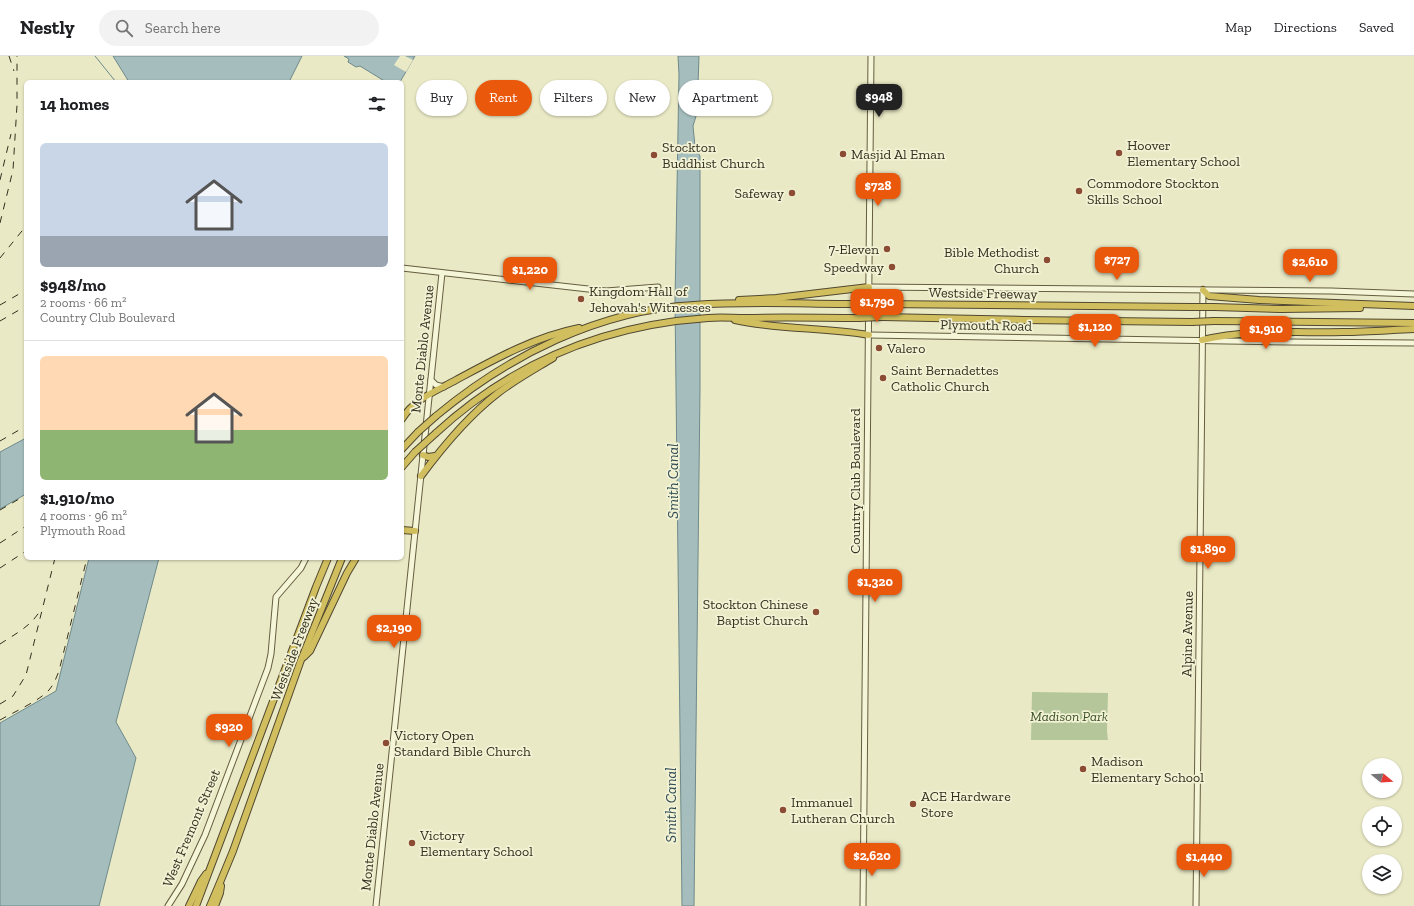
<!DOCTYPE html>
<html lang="en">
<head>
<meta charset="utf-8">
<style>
	body { margin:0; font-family:"Zilla Slab",serif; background:#f2f2f2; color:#202124; height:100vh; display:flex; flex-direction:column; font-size:15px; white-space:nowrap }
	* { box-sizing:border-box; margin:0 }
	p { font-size:13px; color:#757577 }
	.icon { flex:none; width:22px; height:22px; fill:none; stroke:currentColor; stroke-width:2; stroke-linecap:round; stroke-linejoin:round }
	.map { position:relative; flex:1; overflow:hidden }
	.panel { position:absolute; left:24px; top:24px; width:380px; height:480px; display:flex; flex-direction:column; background:#fff; border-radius:6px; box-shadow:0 1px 3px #0004 }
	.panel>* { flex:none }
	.guide { position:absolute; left:416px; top:24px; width:380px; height:36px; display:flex; gap:8px }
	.needle { width:26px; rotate:108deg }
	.controls { position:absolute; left:1362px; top:702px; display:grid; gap:8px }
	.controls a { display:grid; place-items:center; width:40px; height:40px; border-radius:50%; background:#fff; box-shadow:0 1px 3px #0004; font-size:20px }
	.price { position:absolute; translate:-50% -34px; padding:0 9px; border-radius:8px; background:#ea580c; color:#fff; font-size:13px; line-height:26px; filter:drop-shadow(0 1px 2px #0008) }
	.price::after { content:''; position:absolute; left:50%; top:24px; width:12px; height:9px; margin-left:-6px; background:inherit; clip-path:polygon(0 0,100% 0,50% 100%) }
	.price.selected { background:#222; color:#fff }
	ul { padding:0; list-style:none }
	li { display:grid; align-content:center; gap:8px; height:212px; padding:0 16px }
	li+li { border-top:1px solid #e0e0e0 }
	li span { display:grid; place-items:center; height:124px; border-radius:6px; color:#555 }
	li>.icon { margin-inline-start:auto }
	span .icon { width:72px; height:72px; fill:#fffc; stroke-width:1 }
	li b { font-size:17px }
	h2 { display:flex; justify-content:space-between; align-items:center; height:48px; padding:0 16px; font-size:17px }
	.chip { padding:0 14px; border-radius:18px; background:#fff; box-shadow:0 1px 3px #0004; font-size:14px; line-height:36px }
	.chip.selected { background:#ea580c; color:#fff }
	header { display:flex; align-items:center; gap:24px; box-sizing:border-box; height:56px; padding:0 20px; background:#fff; border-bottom:1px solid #e0e0e0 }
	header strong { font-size:19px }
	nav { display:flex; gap:22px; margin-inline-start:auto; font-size:14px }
	.search { width:280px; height:36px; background:#f2f2f2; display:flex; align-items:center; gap:10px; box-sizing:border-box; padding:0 14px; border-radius:22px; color:#757577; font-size:15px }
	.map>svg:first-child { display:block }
</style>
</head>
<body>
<header>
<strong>Nestly</strong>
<div class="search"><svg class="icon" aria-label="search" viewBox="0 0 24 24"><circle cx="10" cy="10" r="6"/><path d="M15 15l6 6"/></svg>Search here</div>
<nav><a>Map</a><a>Directions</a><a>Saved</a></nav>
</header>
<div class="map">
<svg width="1414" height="850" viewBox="0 0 1414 850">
	<rect width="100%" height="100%" fill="#eae9c5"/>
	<polygon fill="#b5c79a" points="1032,636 1108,637 1107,675 1108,684 1031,684"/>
	<g fill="#a6bdbd" stroke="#6e8a8b">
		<polygon points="113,0 302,0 289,26 129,26"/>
		<polygon points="344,0 415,0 400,26 386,26 360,10 356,11 348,6 349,3"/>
		<polygon points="678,0 699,0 697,57 693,70 695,90 700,100 700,333 694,850 682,850 675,245 679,18"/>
		<polygon points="26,382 26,438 0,453 0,396"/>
		<polygon points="89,502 159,502 116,666 136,702 99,850 0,850 0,667 56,635"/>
	</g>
	<polygon fill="#eae9c5" points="400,0 405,0 413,4 406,16 394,9"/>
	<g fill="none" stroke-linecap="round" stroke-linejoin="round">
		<polyline stroke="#6e8a8b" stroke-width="1" points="95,0 116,26"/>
		<g stroke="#655d40" stroke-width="7">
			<g id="secondary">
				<polyline points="402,212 606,235 658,231"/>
				<polyline points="869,231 1331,235 1414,238"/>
				<polyline points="869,279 1288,286 1414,287"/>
				<polyline points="431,324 436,329 444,331"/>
				<polyline points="168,850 182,828 205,779 268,612 271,598 276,541 301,512 306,502"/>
				<polyline points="376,850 442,217"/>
				<polyline points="863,850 871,0"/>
				<polyline points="1196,850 1203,234"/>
			</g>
		</g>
		<g stroke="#514931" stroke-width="8">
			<g id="highway">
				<polyline points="1203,234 1209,240 1259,244 1414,250"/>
				<polyline points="739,244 776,242 869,231"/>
				<polyline points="880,248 1192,251"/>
				<polyline points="1214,251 1281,253 1360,252"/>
				<polyline points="882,261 1024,264 1192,266"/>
				<path d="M735,264C778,274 825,271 869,279"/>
				<polyline points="1214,265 1414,267"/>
				<path d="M1202,284C1248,273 1297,277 1343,276C1367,276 1390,274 1414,273"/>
				<path d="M436,360C508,300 599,254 694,249C749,245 804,248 858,248"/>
				<path d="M402,363C414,343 436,335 456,324C495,303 534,281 579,272"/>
				<path d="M436,377C513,306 604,269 708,262C720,261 733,262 745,262C783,261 821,262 859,262"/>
				<polyline points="402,393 418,376"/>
				<polyline points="423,399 428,401 435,400"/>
				<polyline points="402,411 415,396"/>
				<path d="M421,420C444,389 468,360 498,337C515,324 535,313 553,302"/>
				<polyline points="402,474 415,475"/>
				<polyline points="304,601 310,595 347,517 356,502"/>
				<polyline points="189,850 201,825 206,818"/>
				<polyline points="196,850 316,531 328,502"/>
				<polyline points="210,850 221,824 233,795 301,604 342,502"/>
				<polyline points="215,850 220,837 221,830"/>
			</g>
		</g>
		<use href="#secondary" stroke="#f5f5d8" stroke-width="5"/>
		<use href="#highway" stroke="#d1be5e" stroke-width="6"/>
		<g stroke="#342f1f" stroke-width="1" stroke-dasharray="7 7" stroke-linecap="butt">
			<polyline points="9,0 14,15"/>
			<polyline points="0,124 11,78"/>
			<polyline points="0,167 13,114 17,49 17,0"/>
			<polyline points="0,202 26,170"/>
			<polyline points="0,249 26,234"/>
			<polyline points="0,265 26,250"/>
			<polyline points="0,385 26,370"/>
			<polyline points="0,454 26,439"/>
			<polyline points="0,487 26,470"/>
			<polyline points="0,512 26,495"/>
			<path d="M0,588C15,578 32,570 41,553"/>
			<polyline points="0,648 13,640 26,619 55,502"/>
			<path d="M0,664C14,656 39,645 49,634C54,628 58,619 60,611L87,502"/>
		</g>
		<g stroke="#514931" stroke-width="8" stroke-linecap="butt">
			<g id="highway-bridge">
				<polyline points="858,248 880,248"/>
				<polyline points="1192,251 1214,251"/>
				<polyline points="859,262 882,261"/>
				<polyline points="1192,266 1214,265"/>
				<polyline points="418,376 436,360"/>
				<polyline points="415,396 436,377"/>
			</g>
		</g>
		<use href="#highway-bridge" stroke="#d1be5e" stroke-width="6"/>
	</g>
	<g fill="#8c4b33" stroke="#f2f2d4" stroke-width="1.5">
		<circle cx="1119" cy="97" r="4"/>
		<circle cx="843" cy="98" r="4"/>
		<circle cx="654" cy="99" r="4"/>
		<circle cx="1079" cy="135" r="4"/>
		<circle cx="792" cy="137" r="4"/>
		<circle cx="887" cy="193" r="4"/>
		<circle cx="1047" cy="204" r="4"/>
		<circle cx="892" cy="211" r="4"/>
		<circle cx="581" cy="243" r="4"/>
		<circle cx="879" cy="292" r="4"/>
		<circle cx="883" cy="322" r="4"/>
		<circle cx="816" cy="556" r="4"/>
		<circle cx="386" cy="687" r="4"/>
		<circle cx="1083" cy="713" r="4"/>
		<circle cx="913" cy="748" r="4"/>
		<circle cx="783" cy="754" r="4"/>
		<circle cx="412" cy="787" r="4"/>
	</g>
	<g text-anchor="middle" stroke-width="3.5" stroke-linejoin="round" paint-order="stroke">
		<g font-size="14" fill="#342f1f" stroke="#f2f2d4" text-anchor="start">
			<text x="1127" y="94">Hoover<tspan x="1127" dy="16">Elementary School</tspan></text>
			<text x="662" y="96">Stockton<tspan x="662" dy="16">Buddhist Church</tspan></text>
			<text x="851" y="103">Masjid Al Eman</text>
			<text x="1087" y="132">Commodore Stockton<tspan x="1087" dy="16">Skills School</tspan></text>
			<text x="784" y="142" text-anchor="end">Safeway</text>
			<text x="879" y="198" text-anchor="end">7-Eleven</text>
			<text x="1039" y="201" text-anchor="end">Bible Methodist<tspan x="1039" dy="16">Church</tspan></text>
			<text x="884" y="216" text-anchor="end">Speedway</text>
			<text x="589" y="240">Kingdom Hall of<tspan x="589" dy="16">Jehovah's Witnesses</tspan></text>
			<text x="887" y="297">Valero</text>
			<text x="891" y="319">Saint Bernadettes<tspan x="891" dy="16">Catholic Church</tspan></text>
			<text x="808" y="553" text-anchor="end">Stockton Chinese<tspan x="808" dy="16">Baptist Church</tspan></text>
			<text x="394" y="684">Victory Open<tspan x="394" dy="16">Standard Bible Church</tspan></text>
			<text x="1091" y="710">Madison<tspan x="1091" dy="16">Elementary School</tspan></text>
			<text x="921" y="745">ACE Hardware<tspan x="921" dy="16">Store</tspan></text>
			<text x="791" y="751">Immanuel<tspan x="791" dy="16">Lutheran Church</tspan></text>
			<text x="420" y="784">Victory<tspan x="420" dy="16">Elementary School</tspan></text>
		</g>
		<g font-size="14" fill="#342f1f" stroke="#f2f2d4">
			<text transform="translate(983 237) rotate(1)" y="5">Westside Freeway</text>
			<text transform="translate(986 269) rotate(1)" y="5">Plymouth Road</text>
			<text transform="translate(422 293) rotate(-84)" y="5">Monte Diablo Avenue</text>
			<text transform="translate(855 425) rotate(-90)" y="5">Country Club Boulevard</text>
			<text transform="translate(1187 578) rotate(-89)" y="5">Alpine Avenue</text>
			<text transform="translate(294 593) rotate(-69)" y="5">Westside Freeway</text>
			<text transform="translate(372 771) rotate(-84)" y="5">Monte Diablo Avenue</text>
			<text transform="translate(191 772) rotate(-67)" y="5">West Fremont Street</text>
		</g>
		<g font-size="14" font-style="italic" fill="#3a4f28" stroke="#f2f2d4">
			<text x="1069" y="665">Madison Park</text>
		</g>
		<g font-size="15" font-style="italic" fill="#304b53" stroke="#f2f2d4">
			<text transform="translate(673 425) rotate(-90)" y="5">Smith Canal</text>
			<text transform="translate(671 749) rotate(-90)" y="5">Smith Canal</text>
		</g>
	</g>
</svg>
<div class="controls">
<a><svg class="needle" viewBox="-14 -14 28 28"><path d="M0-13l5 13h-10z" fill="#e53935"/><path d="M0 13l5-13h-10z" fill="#757577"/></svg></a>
<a><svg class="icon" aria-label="locate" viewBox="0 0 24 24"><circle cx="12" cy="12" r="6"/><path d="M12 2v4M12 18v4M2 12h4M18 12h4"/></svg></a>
<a><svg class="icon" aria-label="layers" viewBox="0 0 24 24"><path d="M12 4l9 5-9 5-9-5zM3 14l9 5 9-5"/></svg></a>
</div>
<b class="price selected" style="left:879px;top:62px">$948</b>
<b class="price" style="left:878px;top:151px">$728</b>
<b class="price" style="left:1117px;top:225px">$727</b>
<b class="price" style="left:1310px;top:227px">$2,610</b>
<b class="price" style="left:530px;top:235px">$1,220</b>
<b class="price" style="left:877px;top:267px">$1,790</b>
<b class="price" style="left:1095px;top:292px">$1,120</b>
<b class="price" style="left:1266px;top:294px">$1,910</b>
<b class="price" style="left:1208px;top:514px">$1,890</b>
<b class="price" style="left:875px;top:547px">$1,320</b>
<b class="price" style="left:394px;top:593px">$2,190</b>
<b class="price" style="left:229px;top:692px">$920</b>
<b class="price" style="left:872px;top:821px">$2,620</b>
<b class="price" style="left:1204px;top:822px">$1,440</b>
<div class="guide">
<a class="chip">Buy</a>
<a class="chip selected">Rent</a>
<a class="chip">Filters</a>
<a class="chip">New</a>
<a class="chip">Apartment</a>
</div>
<section class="panel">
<h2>14 homes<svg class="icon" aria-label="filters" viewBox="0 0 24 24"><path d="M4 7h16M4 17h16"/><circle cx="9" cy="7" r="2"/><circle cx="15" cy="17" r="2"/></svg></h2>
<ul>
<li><span style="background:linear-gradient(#c9d6e8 75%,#9aa5b1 0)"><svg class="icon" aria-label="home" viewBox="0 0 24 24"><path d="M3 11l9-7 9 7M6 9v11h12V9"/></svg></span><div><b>$948/mo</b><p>2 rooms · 66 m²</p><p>Country Club Boulevard</p></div></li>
<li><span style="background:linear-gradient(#ffd9b3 60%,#8fb573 0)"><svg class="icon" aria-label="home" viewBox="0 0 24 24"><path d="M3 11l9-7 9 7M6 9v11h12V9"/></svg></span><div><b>$1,910/mo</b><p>4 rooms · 96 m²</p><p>Plymouth Road</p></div></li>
</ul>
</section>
</div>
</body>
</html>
